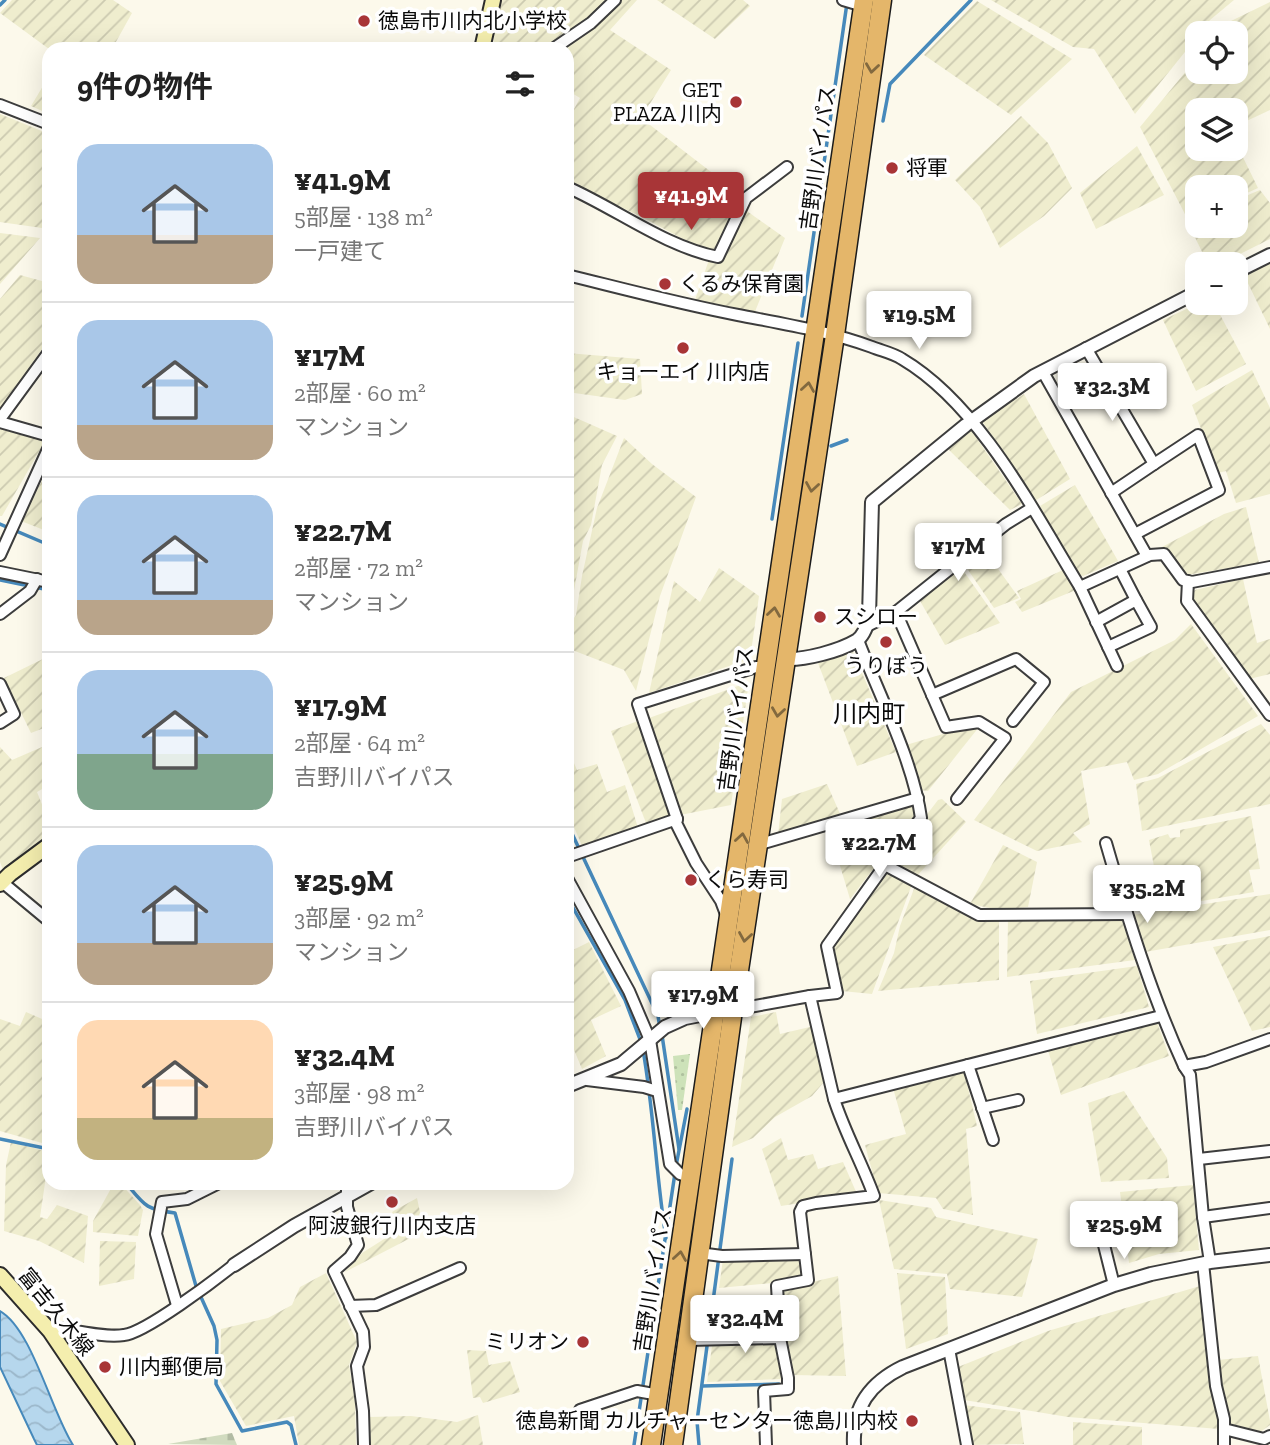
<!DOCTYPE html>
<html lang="ja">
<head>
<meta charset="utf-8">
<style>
	body { margin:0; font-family:"Zilla Slab","Noto Sans JP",serif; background:#f2f2f2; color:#222; height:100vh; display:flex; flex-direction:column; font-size:26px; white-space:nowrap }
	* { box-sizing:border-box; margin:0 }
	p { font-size:23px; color:#767676 }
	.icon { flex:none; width:38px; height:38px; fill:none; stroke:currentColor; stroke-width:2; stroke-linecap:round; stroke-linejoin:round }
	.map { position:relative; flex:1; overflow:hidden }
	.drawer { position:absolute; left:42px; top:42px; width:532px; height:1148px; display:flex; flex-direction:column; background:#fff; border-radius:21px; box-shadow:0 7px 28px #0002 }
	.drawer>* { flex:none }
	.tools { position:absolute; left:1185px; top:21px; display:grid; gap:14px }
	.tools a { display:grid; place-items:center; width:63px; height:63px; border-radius:14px; background:#fff; box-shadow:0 7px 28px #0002; font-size:35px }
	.price { position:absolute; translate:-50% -60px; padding:0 16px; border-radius:7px; background:#fff; color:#222; font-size:23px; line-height:46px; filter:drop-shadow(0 2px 4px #0008) }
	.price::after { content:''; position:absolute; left:50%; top:42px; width:21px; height:16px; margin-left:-10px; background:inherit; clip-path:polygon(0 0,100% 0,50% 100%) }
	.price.on { background:#a83537; color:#fff }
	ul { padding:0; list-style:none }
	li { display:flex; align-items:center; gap:21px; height:175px; padding:0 35px }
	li+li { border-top:2px solid #e0e0e0 }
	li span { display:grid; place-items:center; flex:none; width:196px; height:140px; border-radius:21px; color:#555 }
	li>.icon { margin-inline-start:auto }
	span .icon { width:84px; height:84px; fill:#fffc; stroke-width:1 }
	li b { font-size:30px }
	h2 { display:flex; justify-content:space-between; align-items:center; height:84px; padding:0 35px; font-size:30px }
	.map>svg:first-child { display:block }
</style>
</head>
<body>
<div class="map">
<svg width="1270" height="1445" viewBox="0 0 1270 1445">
	<defs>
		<pattern id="farmland-furrows" width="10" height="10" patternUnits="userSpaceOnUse" patternTransform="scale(1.75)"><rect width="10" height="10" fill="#efedce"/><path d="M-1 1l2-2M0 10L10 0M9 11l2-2" fill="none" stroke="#cccab0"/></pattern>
		<pattern id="grass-dots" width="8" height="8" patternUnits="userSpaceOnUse" patternTransform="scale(1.75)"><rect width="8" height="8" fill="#cde2b9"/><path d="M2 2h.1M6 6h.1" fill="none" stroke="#afc19e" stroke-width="1.8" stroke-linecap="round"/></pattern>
		<pattern id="cemetery-stones" width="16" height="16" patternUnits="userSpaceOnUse" patternTransform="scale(1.75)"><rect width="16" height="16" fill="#d1dbbf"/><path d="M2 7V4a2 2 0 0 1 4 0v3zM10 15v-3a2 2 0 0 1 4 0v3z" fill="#b2bba3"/></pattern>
		<pattern id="water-waves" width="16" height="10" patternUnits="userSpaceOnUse" patternTransform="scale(1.75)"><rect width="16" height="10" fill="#b6d7ed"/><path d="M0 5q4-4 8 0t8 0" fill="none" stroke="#9bb7ca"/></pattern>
	</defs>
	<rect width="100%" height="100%" fill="#fcf9eb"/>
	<g fill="url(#farmland-furrows)">
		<polygon points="12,0 113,0 132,13 112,49 49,49 0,13"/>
		<polygon points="499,0 637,0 610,30 671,70 641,118 741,195 737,204 785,238 754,314 695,300 711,254 642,217 567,183 567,122 580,98 567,90 567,49 500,49 493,45"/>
		<polygon points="657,0 743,0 750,6 715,39"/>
		<polygon points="991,0 1234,0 1210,20 1200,33 1197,33 1197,37 1135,114 1094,49 1073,47"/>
		<polygon points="977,1 1072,59 1011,115 924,55"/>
		<polygon points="1270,2 1270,110 1236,126 1236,110 1197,110 1197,149 1236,149 1236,143 1258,188 1236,198 1236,187 1197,187 1197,214 1187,218 1140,127 1197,58 1197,72 1236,72 1236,33 1219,33 1229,22"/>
		<polygon points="49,76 49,114 31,106"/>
		<polygon points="0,114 49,134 49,229 0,222"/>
		<polygon points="1021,116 1048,143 1072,188 1044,216 1000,248 980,207 955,180"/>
		<polygon points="1137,146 1164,195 1096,229 1080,193"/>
		<polygon points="1260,190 1270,203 1270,239 1220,264 1208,264 1187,221 1197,217 1197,226 1236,226 1236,200"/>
		<polygon points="0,233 40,238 0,284"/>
		<polygon points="1270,256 1270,329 1244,275"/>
		<polygon points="20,275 49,283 49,339 0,410 0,299"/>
		<polygon points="1199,303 1214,303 1246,364 1196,391 1163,320"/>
		<polygon points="567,353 640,359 642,394 625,400 567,392"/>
		<polygon points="1252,370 1270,408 1270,494 1236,503 1226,471 1218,473 1192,405"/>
		<polygon points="1024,394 1070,479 1033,502 1010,462 982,421"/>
		<polygon points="567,414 617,436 602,465 591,525 583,541 571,607 567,614"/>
		<polygon points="0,429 45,441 2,516 0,516"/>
		<polygon points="971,430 1022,504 1010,510 947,448"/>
		<polygon points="624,438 652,464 696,497 660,596 636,691 624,670 567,648 567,630 576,615 582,576 597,508"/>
		<polygon points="49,467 49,532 21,521"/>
		<polygon points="1075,485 1118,561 1083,576 1075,575 1040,506"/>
		<polygon points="1246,507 1259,563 1186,575 1162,547 1224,514"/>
		<polygon points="983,548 1019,598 994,608 964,564"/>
		<polygon points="960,566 1000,623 945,645 919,599"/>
		<polygon points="719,568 759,596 750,659 649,693 674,581 700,602"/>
		<polygon points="1063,570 1076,590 1022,612 1015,602 1021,599 1017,591"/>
		<polygon points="1243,579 1257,643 1270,639 1270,674 1249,679 1191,596 1195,590"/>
		<polygon points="1191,624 1258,716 1158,774 1134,780 1127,762 1081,771 1090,824 1073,833 1082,842 1037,851 974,820 1071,692 1175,640"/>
		<polygon points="853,652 896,752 857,766 818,663"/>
		<polygon points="49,656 49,726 31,733 4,678"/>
		<polygon points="749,682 731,805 680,815 649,718"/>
		<polygon points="638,721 673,814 646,823 611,731"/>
		<polygon points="1261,724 1270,735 1270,804 1142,831 1136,784 1158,778"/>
		<polygon points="973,725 979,727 928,791 920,790 906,745"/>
		<polygon points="49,744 49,785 37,792 49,822 49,834 3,870 0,862 0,747 12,760"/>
		<polygon points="567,747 577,770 597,764 607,792 625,785 638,828 583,848 567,811"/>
		<polygon points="827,784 841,816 778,835 782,799"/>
		<polygon points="942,799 966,822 916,877 894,865 892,860 938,800"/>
		<polygon points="913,804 916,814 850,899 829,829"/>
		<polygon points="1251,816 1260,869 1249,870 1254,892 1190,903 1161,904 1149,840 1168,834 1170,838 1180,837 1180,830"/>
		<polygon points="1003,845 1037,862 1028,907 1000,910 970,904"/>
		<polygon points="886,870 912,884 872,994 842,991 830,946"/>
		<polygon points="915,886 999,919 999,980 878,991 894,953 900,926"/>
		<polygon points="1270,894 1270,930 1145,952 1133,915"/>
		<polygon points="1121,917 1135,960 1007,977 1008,920"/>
		<polygon points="1270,936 1270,1027 1252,1031 1213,947"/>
		<polygon points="589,942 621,1006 591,1020 606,1056 582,1069 567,1033 567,953"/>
		<polygon points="1137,966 1149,1007 1037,1034 1030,981"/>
		<polygon points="26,1012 49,1022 49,1145 0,1131 0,1019 20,1026"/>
		<polygon points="776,1012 780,1034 814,1026 824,1082 812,1096 775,1117 753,1138 732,1147 751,1017"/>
		<polygon points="1157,1022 1169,1056 1061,1095 1048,1050"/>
		<polygon points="964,1071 977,1126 966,1129 973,1215 943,1209 936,1198 878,1193 865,1145 906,1134 893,1088"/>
		<polygon points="1124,1091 1167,1158 1169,1178 1101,1182 1088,1103"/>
		<polygon points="781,1138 788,1160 813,1154 818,1169 843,1162 857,1194 781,1206 762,1149"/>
		<polygon points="11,1142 45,1151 49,1156 40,1217 47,1219 57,1205 88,1216 84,1263 39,1241 4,1231 6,1165"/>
		<polygon points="114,1183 120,1183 140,1205 143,1210 138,1236 93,1232 93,1221"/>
		<polygon points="1193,1185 1199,1250 1159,1254 1129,1263 1120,1192"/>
		<polygon points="417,1198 424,1231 345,1272 362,1253 400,1229 392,1212"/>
		<polygon points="879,1200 931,1208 936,1217 1038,1239 1022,1297 950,1289 947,1274 894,1269"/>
		<polygon points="100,1241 136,1242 134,1279 99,1286"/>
		<polygon points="800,1257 802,1278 782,1282 719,1288 723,1259"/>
		<polygon points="326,1273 357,1342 349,1365 355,1403 356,1445 299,1445 294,1416 246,1426 220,1381 221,1329 268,1318 292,1305 300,1287"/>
		<polygon points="897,1273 945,1277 948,1334 906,1349"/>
		<polygon points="838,1276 846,1376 792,1375 784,1337 782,1296 786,1288"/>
		<polygon points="1200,1286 1210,1382 1219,1429 1068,1417 964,1400 958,1367 1048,1331"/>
		<polygon points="779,1342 783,1379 707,1382 712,1346"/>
		<polygon points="467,1350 486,1351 489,1365 510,1361 520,1392 483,1403 480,1397 473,1398"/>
		<polygon points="1258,1356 1270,1421 1270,1425 1260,1432 1228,1423 1219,1389 1218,1360"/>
		<polygon points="963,1405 1020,1412 1024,1444 971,1445"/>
		<polygon points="478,1415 483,1445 369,1445 369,1417 411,1416 457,1422"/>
		<polygon points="1073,1422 1142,1427 1142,1445 1073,1445"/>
	</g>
	<polygon fill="url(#grass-dots)" points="690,1054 682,1110 678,1110 673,1056"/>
	<polygon fill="url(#cemetery-stones)" points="232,1433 237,1445 168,1444"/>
	<path fill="url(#water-waves)" stroke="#4689bb" stroke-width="2" d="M0,1311C32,1329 51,1411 73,1445H37L34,1439L0,1367Z"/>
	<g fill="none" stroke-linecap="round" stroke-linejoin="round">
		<g stroke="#4689bb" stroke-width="3.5">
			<polyline points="0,5 5,0"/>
			<polyline points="883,121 890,84 971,0"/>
			<polyline points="802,316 847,3"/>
			<polyline points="831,446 847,440"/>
			<polyline points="772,519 798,343"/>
			<polyline points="0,524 49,545"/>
			<polyline points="0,580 49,590"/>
			<polyline points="567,823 658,1016 660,1028"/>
			<polyline points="567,897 625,1000 641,1042"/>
			<polyline points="662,1035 679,1149"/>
			<path d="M643,1050C654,1112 656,1176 666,1238"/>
			<polyline points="0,1139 49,1149"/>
			<polyline points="676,1166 687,1109"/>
			<path d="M126,1183C145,1206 145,1209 175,1213L196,1286L214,1326L217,1340L216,1384L242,1431L287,1422L291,1425L296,1445"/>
			<polyline points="702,1386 779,1384"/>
			<polyline points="634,1445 675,1173"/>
			<polyline points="699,1445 697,1421 732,1159"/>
		</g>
		<g stroke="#3d3d3d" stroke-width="14">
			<g id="minor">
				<polyline points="843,0 863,6"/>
				<polyline points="553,49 591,23 615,0"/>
				<polyline points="0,105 49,124"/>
				<path d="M567,187C617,209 664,246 718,257L746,198L787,167"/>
				<path d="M567,275C624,289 680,304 738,315C784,324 828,331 872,347C882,351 893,353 902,359C980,405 1034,512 1080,587L1150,555L1164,554L1183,580L1192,582L1270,567"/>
				<polyline points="1086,348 1154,464 1111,493"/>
				<polyline points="1043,372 1147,556"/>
				<polyline points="0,419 49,352"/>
				<polyline points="0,422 49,436"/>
				<polyline points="1135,534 1219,490 1198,435 1154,464"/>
				<polyline points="0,555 49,447"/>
				<polyline points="1120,569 1136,600"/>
				<polyline points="0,572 49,582"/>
				<polyline points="1188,581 1187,601 1270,715"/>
				<polyline points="1080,587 1117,666"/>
				<polyline points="896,612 946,727 979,722 1005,738 957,799"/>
				<polyline points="0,614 30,591 37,579"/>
				<polyline points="1096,622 1136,600 1151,627 1108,647"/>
				<polyline points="867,626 896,612 1006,524 1032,508"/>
				<path d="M858,640C879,695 913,760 921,818L885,865L979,915L1126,914"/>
				<polyline points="0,684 14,714 0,723"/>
				<polyline points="932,695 1016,659 1044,682 1013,721"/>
				<path d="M1106,843C1128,919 1151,994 1184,1066L1206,1062L1270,1039"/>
				<polyline points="760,844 918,798"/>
				<polyline points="567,857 677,819"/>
				<polyline points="567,878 629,991 650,1040 670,1164 680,1174 692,1178"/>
				<polyline points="2,882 49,921"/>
				<polyline points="727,917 721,901 696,863 676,823 677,819 638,704 756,667 767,667"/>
				<polyline points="810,996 837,993 827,946 885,865"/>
				<polyline points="733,1010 810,996 834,1099 1161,1016"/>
				<polyline points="968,1065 993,1140"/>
				<polyline points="1184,1066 1190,1075 1203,1217 1210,1262"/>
				<polyline points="587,1080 644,1087 657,1091"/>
				<polyline points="982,1108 1018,1100"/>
				<polyline points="1199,1159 1270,1151"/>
				<polyline points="347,1183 347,1207 358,1245 350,1257 334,1271 363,1332 364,1347 357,1366 363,1411 364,1445"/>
				<polyline points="1203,1217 1270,1208"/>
				<polyline points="1104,1245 1114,1285"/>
				<polyline points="699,1253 722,1256 805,1254"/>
				<polyline points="1203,1263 1216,1386 1224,1419 1224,1445"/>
				<polyline points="177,1305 156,1234 162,1202 187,1199 219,1183"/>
				<polyline points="350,1306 376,1305 460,1268"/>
				<path d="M50,1331L59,1328C78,1331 106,1338 124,1335C145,1333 215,1280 234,1265"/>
				<polyline points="687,1340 780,1338"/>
				<polyline points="949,1349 967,1445"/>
				<polyline points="580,1410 637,1391 659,1395"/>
				<polyline points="1224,1429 1264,1439 1270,1436"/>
				<path d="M766,1445L764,1391L788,1389V1378L780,1338L777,1286L808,1280L800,1212L803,1206L816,1203L874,1196C862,1163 845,1133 834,1099"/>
			</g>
		</g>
		<g stroke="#3d3d3d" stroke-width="16">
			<g id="tertiary">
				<polyline points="1236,272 1270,255"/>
				<path d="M786,659C805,660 839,651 856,641C864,636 867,626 869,617L872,502L966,425L1034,376L1197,292"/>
				<polyline points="567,1086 621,1064 665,1027 685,1018 721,1011"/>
				<polyline points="234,1265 294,1226 371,1183"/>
				<path d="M854,1445C852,1407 870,1383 903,1367L1114,1285L1151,1274L1210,1262L1270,1255"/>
			</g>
		</g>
		<g stroke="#2c2c2c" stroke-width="18">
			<g id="secondary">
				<polyline points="482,49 493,0"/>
				<polyline points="0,884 10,874 49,845"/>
				<polyline points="0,1275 50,1331 127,1445"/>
			</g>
		</g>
		<g stroke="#1b1b1b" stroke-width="21">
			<g id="trunk">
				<polyline points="651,1445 864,0"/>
				<polyline points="673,1445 733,1010 835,335 882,0"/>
			</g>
		</g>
		<use href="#minor" stroke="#fff" stroke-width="10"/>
		<use href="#tertiary" stroke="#fff" stroke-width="12"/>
		<use href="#secondary" stroke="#f4eeae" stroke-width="14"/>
		<use href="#trunk" stroke="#e4b66a" stroke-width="18"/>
	</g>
	<defs><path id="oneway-chevron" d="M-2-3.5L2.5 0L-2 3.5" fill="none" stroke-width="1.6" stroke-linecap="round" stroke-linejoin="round" transform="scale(1.75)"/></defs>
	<g stroke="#82693f">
		<use href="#oneway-chevron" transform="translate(872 68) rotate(98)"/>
		<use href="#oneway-chevron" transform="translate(808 387) rotate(-81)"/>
		<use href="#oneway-chevron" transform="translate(812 487) rotate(99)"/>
		<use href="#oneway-chevron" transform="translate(774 612) rotate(-82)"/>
		<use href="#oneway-chevron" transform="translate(778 712) rotate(98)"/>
		<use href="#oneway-chevron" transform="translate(742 838) rotate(-81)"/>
		<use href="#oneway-chevron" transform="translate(745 937) rotate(99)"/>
		<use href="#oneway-chevron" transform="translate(680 1256) rotate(-81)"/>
	</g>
	<g fill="#a83537" stroke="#fff" stroke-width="2.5">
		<circle cx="364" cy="21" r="7"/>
		<circle cx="736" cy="102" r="7"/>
		<circle cx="892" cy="168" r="7"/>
		<circle cx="665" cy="284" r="7"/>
		<circle cx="683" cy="348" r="7"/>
		<circle cx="820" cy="617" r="7"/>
		<circle cx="886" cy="642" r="7"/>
		<circle cx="691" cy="880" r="7"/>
		<circle cx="392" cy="1202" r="7"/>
		<circle cx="583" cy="1342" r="7"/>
		<circle cx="105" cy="1367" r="7"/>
		<circle cx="912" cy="1421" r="7"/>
	</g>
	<g text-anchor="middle" stroke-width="7" stroke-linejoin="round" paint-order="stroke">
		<g font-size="21" fill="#0a0a0a" stroke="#fff" text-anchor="start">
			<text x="378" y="28">徳島市川内北小学校</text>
			<text x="722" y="97" text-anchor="end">GET<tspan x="722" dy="24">PLAZA 川内</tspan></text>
			<text x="906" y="175">将軍</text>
			<text x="679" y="291">くるみ保育園</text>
			<text x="683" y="379" text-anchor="middle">キョーエイ 川内店</text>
			<text x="834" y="624">スシロー</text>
			<text x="886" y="673" text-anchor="middle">うりぼう</text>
			<text x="705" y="887">くら寿司</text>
			<text x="392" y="1233" text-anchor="middle">阿波銀行川内支店</text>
			<text x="569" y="1349" text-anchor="end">ミリオン</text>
			<text x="119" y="1374">川内郵便局</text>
			<text x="898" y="1428" text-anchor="end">徳島新聞 カルチャーセンター徳島川内校</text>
		</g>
		<g font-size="21" fill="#0a0a0a" stroke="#fff">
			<text transform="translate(818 158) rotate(-82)" y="7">吉野川バイパス</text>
			<text transform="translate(736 719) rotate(-82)" y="7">吉野川バイパス</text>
			<text transform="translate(653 1280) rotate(-81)" y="7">吉野川バイパス</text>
			<text transform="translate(56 1312) rotate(51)" y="7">富吉久木線</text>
		</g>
		<g font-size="24" fill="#0a0a0a" stroke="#fff">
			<text x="869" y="722">川内町</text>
		</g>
	</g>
</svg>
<div class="tools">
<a><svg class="icon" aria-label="locate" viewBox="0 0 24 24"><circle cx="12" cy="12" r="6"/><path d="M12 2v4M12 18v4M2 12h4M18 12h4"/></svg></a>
<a><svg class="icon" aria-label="layers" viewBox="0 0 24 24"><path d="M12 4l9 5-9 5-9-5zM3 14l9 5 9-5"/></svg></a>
<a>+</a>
<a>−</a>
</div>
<b class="price on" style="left:691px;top:232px">¥41.9M</b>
<b class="price" style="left:919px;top:351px">¥19.5M</b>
<b class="price" style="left:1112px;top:423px">¥32.3M</b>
<b class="price" style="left:958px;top:583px">¥17M</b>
<b class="price" style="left:879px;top:879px">¥22.7M</b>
<b class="price" style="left:1147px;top:925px">¥35.2M</b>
<b class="price" style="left:703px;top:1031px">¥17.9M</b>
<b class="price" style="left:1124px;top:1261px">¥25.9M</b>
<b class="price" style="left:745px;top:1355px">¥32.4M</b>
<section class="drawer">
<h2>9件の物件<svg class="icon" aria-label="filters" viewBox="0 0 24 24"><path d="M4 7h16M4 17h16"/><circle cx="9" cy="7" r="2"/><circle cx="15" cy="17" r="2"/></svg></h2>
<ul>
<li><span style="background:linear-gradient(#a9c7e8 65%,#b9a48a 0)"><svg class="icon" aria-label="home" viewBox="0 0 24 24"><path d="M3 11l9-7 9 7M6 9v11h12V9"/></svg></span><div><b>¥41.9M</b><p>5部屋 · 138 m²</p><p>一戸建て</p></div></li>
<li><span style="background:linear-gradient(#a9c7e8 75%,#b9a48a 0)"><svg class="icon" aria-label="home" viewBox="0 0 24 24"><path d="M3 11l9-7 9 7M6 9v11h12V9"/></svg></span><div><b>¥17M</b><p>2部屋 · 60 m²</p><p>マンション</p></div></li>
<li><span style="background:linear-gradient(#a9c7e8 75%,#b9a48a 0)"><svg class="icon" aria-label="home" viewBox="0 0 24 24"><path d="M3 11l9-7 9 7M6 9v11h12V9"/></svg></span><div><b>¥22.7M</b><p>2部屋 · 72 m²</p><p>マンション</p></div></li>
<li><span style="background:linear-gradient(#a9c7e8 60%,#7fa58c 0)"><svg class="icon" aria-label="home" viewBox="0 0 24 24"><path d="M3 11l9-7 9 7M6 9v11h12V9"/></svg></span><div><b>¥17.9M</b><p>2部屋 · 64 m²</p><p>吉野川バイパス</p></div></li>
<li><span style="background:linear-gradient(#a9c7e8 70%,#b9a48a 0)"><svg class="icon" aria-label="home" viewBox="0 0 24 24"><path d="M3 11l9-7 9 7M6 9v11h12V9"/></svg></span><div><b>¥25.9M</b><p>3部屋 · 92 m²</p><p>マンション</p></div></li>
<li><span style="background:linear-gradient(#ffd9b3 70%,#c2b280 0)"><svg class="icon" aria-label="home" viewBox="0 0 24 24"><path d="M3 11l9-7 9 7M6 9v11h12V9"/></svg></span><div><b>¥32.4M</b><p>3部屋 · 98 m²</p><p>吉野川バイパス</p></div></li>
</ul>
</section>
</div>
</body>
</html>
